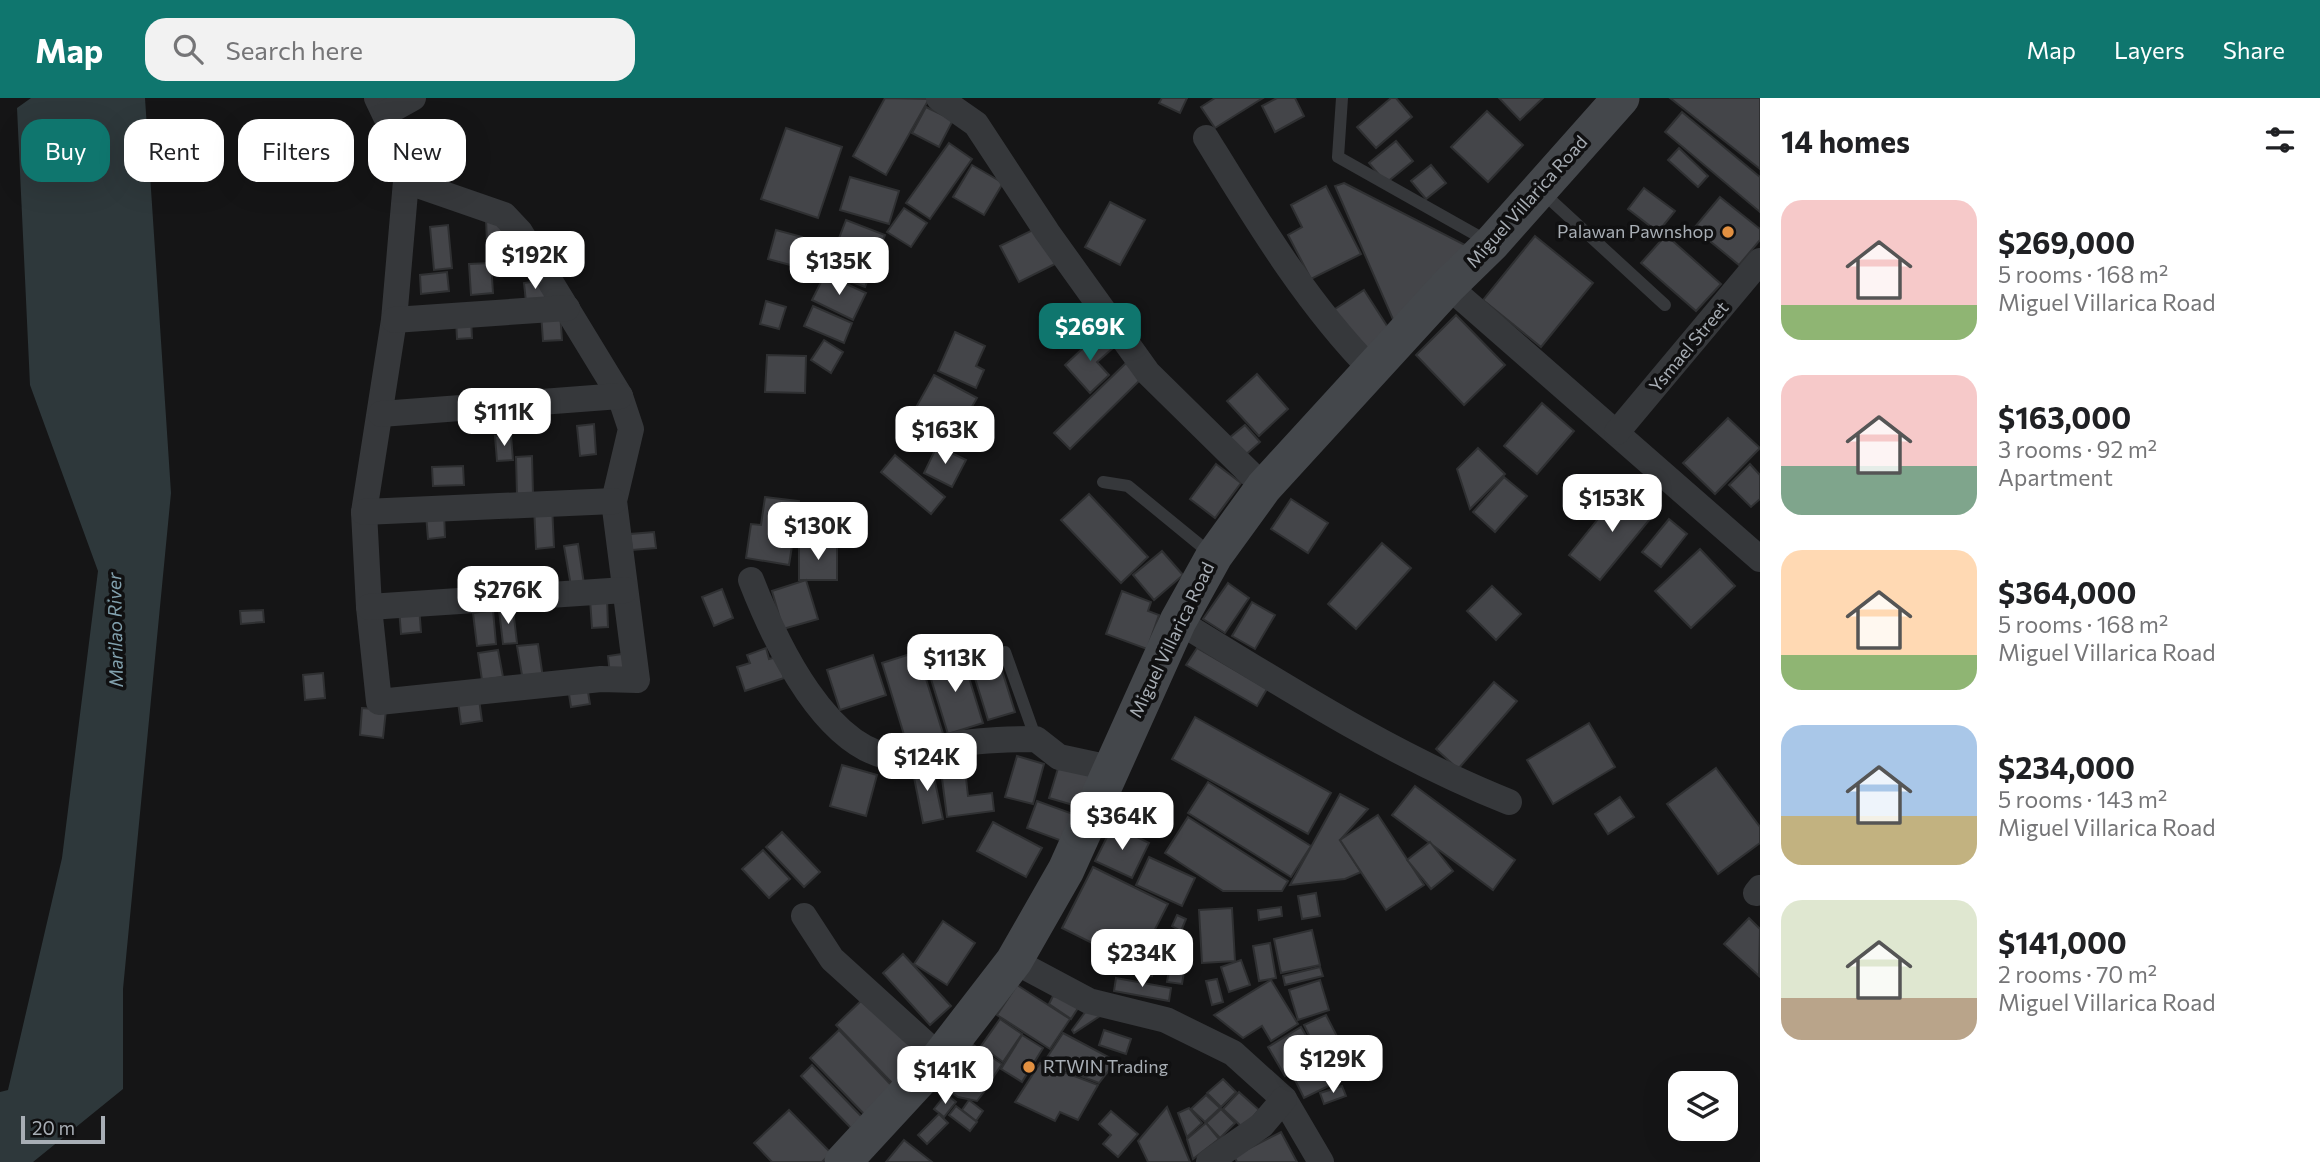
<!DOCTYPE html>
<html lang="en">
<head>
<meta charset="utf-8">
<style>
	body { margin:0; font-family:Commissioner,sans-serif; background:#f2f2f2; color:#202124; height:100vh; display:flex; flex-direction:column; font-size:26px; white-space:nowrap }
	* { box-sizing:border-box; margin:0 }
	p { font-size:23px; color:#757577 }
	.icon { flex:none; width:38px; height:38px; fill:none; stroke:currentColor; stroke-width:2; stroke-linecap:round; stroke-linejoin:round }
	.map { position:relative; flex:1; overflow:hidden }
	.side { display:flex; flex-direction:column; background:#fff; width:560px }
	.side>* { flex:none }
	.banner { position:absolute; left:21px; top:21px; width:665px; height:63px; display:flex; gap:14px }
	.fabs { position:absolute; left:1668px; top:973px; display:grid; gap:14px }
	.fabs a { display:grid; place-items:center; width:70px; height:70px; border-radius:14px; background:#fff; box-shadow:0 7px 28px #0002; font-size:35px }
	.scale { position:absolute; left:21px; bottom:18px; width:84px; box-sizing:border-box; padding-left:7px; border:4px solid #a8aeb5; border-top:0; font-size:19px; line-height:24px; white-space:nowrap; color:#a8aeb5; -webkit-text-stroke:5px #101011; paint-order:stroke }
	.price { position:absolute; translate:-50% -60px; padding:0 16px; border-radius:14px; background:#fff; color:#222; font-size:23px; line-height:46px; filter:drop-shadow(0 2px 4px #0008) }
	.price::after { content:''; position:absolute; left:50%; top:42px; width:21px; height:16px; margin-left:-10px; background:inherit; clip-path:polygon(0 0,100% 0,50% 100%) }
	.price.selected { background:#0f766e; color:#fff }
	ul { padding:0; list-style:none }
	li { display:flex; align-items:center; gap:21px; height:175px; padding:0 21px }
	li span { display:grid; place-items:center; flex:none; width:196px; height:140px; border-radius:21px; color:#555 }
	li>.icon { margin-inline-start:auto }
	span .icon { width:84px; height:84px; fill:#fffc; stroke-width:1 }
	li b { font-size:30px }
	h2 { display:flex; justify-content:space-between; align-items:center; height:84px; padding:0 21px; font-size:30px }
	.chip { padding:0 24px; border-radius:21px; background:#fff; box-shadow:0 7px 28px #0002; font-size:24px; line-height:63px }
	.chip.selected { background:#0f766e; color:#fff }
	header { display:flex; align-items:center; gap:42px; box-sizing:border-box; height:98px; padding:0 35px; background:#0f766e; color:#fff }
	header strong { font-size:33px }
	nav { display:flex; gap:38px; margin-inline-start:auto; font-size:24px }
	.search { width:490px; height:63px; background:#f2f2f2; display:flex; align-items:center; gap:18px; box-sizing:border-box; padding:0 24px; border-radius:21px; color:#757577; font-size:26px }
	main { display:flex; flex:1; min-height:0 }
	.map>svg:first-child { display:block }
</style>
</head>
<body>
<header>
<strong>Map</strong>
<div class="search"><svg class="icon" aria-label="search" viewBox="0 0 24 24"><circle cx="10" cy="10" r="6"/><path d="M15 15l6 6"/></svg>Search here</div>
<nav><a>Map</a><a>Layers</a><a>Share</a></nav>
</header>
<main>
<div class="map">
<svg width="1760" height="1064" viewBox="0 0 1760 1064">
	<rect width="100%" height="100%" fill="#151516"/>
	<polygon fill="#2e383b" points="31,0 145,0 171,395 123,891 123,991 33,1064 0,1064 0,994 8,992 62,760 98,473 30,287 17,10"/>
	<g fill="#444549" stroke="#2f3032" stroke-width="2">
		<polygon points="885,0 929,1 886,77 853,58"/>
		<polygon points="1162,0 1187,0 1180,15 1159,5"/>
		<polygon points="1215,0 1263,0 1215,30 1201,9"/>
		<polygon points="1277,0 1295,0 1304,18 1275,34 1262,8"/>
		<polygon points="1391,0 1396,0 1412,19 1376,50 1357,29"/>
		<polygon points="1499,0 1543,0 1520,22"/>
		<polygon points="1670,0 1760,0 1760,71"/>
		<polygon points="926,9 953,22 939,49 912,35"/>
		<polygon points="1487,13 1523,47 1488,84 1451,49"/>
		<polygon points="1682,14 1760,79 1760,114 1665,34"/>
		<polygon points="786,30 842,49 818,120 761,101"/>
		<polygon points="437,31 441,47 418,53 414,37"/>
		<polygon points="1396,43 1413,63 1386,85 1369,65"/>
		<polygon points="949,45 972,61 930,121 906,105"/>
		<polygon points="1679,50 1708,78 1698,89 1668,62"/>
		<polygon points="972,67 1003,85 984,117 953,99"/>
		<polygon points="1431,67 1446,85 1426,101 1411,83"/>
		<polygon points="850,79 899,93 889,126 840,112"/>
		<polygon points="1344,85 1467,148 1395,226 1335,88"/>
		<polygon points="1326,88 1361,156 1311,181 1288,137 1302,129 1291,107"/>
		<polygon points="1644,90 1675,113 1658,134 1628,111"/>
		<polygon points="1720,99 1760,131 1760,142 1739,167 1694,130"/>
		<polygon points="1110,104 1145,122 1120,167 1085,149"/>
		<polygon points="904,110 927,125 911,149 887,134"/>
		<polygon points="506,120 507,144 487,145 486,121"/>
		<polygon points="846,122 885,137 865,189 826,174"/>
		<polygon points="448,127 452,170 434,172 430,129"/>
		<polygon points="1037,130 1055,166 1019,184 1000,148"/>
		<polygon points="776,132 802,139 794,168 768,161"/>
		<polygon points="1666,137 1721,186 1696,213 1641,165"/>
		<polygon points="1535,138 1593,185 1541,249 1483,202"/>
		<polygon points="491,165 493,195 471,197 469,166"/>
		<polygon points="447,174 449,193 421,196 420,177"/>
		<polygon points="825,176 866,195 853,222 812,202"/>
		<polygon points="544,182 547,202 526,204 524,185"/>
		<polygon points="1364,192 1389,231 1364,262 1332,213"/>
		<polygon points="766,203 786,209 779,231 760,226"/>
		<polygon points="813,208 852,225 844,245 804,228"/>
		<polygon points="560,214 562,242 543,243 541,215"/>
		<polygon points="1456,217 1505,267 1464,307 1416,257"/>
		<polygon points="471,220 472,240 457,241 456,221"/>
		<polygon points="955,234 985,248 976,268 984,272 976,290 938,273"/>
		<polygon points="1099,235 1113,250 1097,264 1109,277 1090,295 1065,267"/>
		<polygon points="824,242 843,254 831,275 811,262"/>
		<polygon points="767,257 806,258 805,295 765,294"/>
		<polygon points="1126,265 1141,281 1070,351 1054,335"/>
		<polygon points="1257,276 1288,311 1259,338 1227,303"/>
		<polygon points="934,277 977,300 951,345 909,322"/>
		<polygon points="1542,305 1574,333 1537,376 1504,348"/>
		<polygon points="1728,320 1760,350 1715,396 1683,365"/>
		<polygon points="594,326 596,356 580,358 577,328"/>
		<polygon points="1245,327 1260,344 1243,359 1228,341"/>
		<polygon points="495,338 511,338 513,362 497,363"/>
		<polygon points="937,348 966,362 952,389 924,375"/>
		<polygon points="1478,350 1505,376 1470,411 1457,371"/>
		<polygon points="895,357 945,399 931,416 881,374"/>
		<polygon points="532,358 533,396 517,397 516,359"/>
		<polygon points="1216,366 1241,385 1215,420 1190,401"/>
		<polygon points="1750,366 1760,377 1760,401 1751,409 1729,387"/>
		<polygon points="463,368 464,387 433,388 432,369"/>
		<polygon points="1504,379 1527,398 1495,434 1473,414"/>
		<polygon points="1623,390 1655,415 1600,482 1569,457"/>
		<polygon points="1089,396 1148,459 1121,485 1061,422"/>
		<polygon points="765,399 799,403 789,467 746,460 751,426 761,427"/>
		<polygon points="1291,401 1328,425 1308,455 1271,431"/>
		<polygon points="552,407 554,449 536,451 534,408"/>
		<polygon points="444,415 445,439 428,441 426,416"/>
		<polygon points="1669,421 1687,436 1661,469 1642,454"/>
		<polygon points="654,434 656,450 632,452 630,436"/>
		<rect x="799" y="445" width="38" height="37"/>
		<polygon points="1382,445 1411,470 1356,531 1328,506"/>
		<polygon points="578,446 584,486 571,488 564,448"/>
		<polygon points="1700,451 1735,488 1691,530 1655,493"/>
		<polygon points="1162,453 1183,477 1154,502 1133,477"/>
		<polygon points="527,470 529,492 508,493 507,471"/>
		<polygon points="806,482 818,521 783,531 772,493"/>
		<polygon points="1228,485 1249,500 1225,535 1203,521"/>
		<polygon points="1492,488 1521,516 1496,542 1467,513"/>
		<polygon points="722,491 733,520 714,528 702,499"/>
		<polygon points="1122,493 1151,504 1148,513 1159,517 1147,551 1106,536"/>
		<polygon points="607,500 608,529 592,530 590,501"/>
		<polygon points="1252,504 1275,517 1255,551 1232,538"/>
		<polygon points="419,508 421,534 401,536 399,510"/>
		<polygon points="513,511 517,545 503,546 499,512"/>
		<polygon points="263,512 264,524 241,526 240,513"/>
		<polygon points="493,512 496,546 477,548 473,515"/>
		<polygon points="964,539 968,554 922,568 945,642 909,653 882,565"/>
		<polygon points="538,546 543,580 523,583 517,548"/>
		<polygon points="766,550 769,561 777,559 784,580 745,593 737,569 750,565 747,557"/>
		<polygon points="1197,550 1267,591 1257,608 1186,567"/>
		<polygon points="498,552 503,579 482,582 478,555"/>
		<polygon points="629,555 632,574 610,576 608,558"/>
		<polygon points="873,557 886,597 840,612 827,572"/>
		<polygon points="962,557 983,625 948,636 927,568"/>
		<polygon points="1000,566 1015,614 988,622 973,574"/>
		<polygon points="323,575 325,600 305,602 303,577"/>
		<polygon points="1494,584 1517,603 1458,671 1436,651"/>
		<polygon points="587,588 590,606 571,609 568,590"/>
		<polygon points="479,601 482,623 461,626 458,604"/>
		<polygon points="362,610 386,612 383,640 360,637"/>
		<polygon points="1195,619 1331,695 1308,736 1172,661"/>
		<polygon points="1589,625 1615,669 1553,706 1527,662"/>
		<polygon points="1017,658 1044,666 1033,706 1005,699"/>
		<polygon points="964,662 968,698 992,695 994,713 947,719 940,665"/>
		<polygon points="931,665 943,721 923,725 912,669"/>
		<polygon points="842,667 877,677 866,718 830,708"/>
		<polygon points="1059,667 1090,676 1080,709 1049,700"/>
		<polygon points="1716,670 1760,729 1760,745 1718,776 1667,706"/>
		<polygon points="1208,684 1311,748 1291,779 1188,715"/>
		<polygon points="1415,688 1515,762 1493,792 1392,717"/>
		<polygon points="1340,696 1368,711 1340,742 1361,774 1345,781 1290,787"/>
		<polygon points="1620,699 1634,719 1608,736 1595,716"/>
		<polygon points="1037,703 1073,716 1062,743 1027,730"/>
		<polygon points="1378,717 1424,787 1386,812 1340,742"/>
		<polygon points="1188,719 1288,783 1282,793 1223,793 1165,755"/>
		<polygon points="993,724 1042,750 1026,779 977,753"/>
		<polygon points="1113,727 1149,745 1132,780 1095,763"/>
		<polygon points="782,734 820,774 804,789 766,749"/>
		<polygon points="1430,744 1453,773 1431,791 1407,762"/>
		<polygon points="763,752 790,781 769,800 742,771"/>
		<polygon points="1149,759 1195,780 1182,808 1136,787"/>
		<polygon points="1093,769 1168,806 1147,847 1137,842 1126,862 1062,830"/>
		<polygon points="1316,795 1320,818 1302,821 1298,798"/>
		<polygon points="1281,809 1282,818 1259,822 1258,812"/>
		<polygon points="1232,810 1235,863 1202,865 1199,812"/>
		<polygon points="1177,817 1186,821 1181,833 1172,828"/>
		<polygon points="1749,820 1760,831 1759,878 1724,846"/>
		<polygon points="943,823 975,845 947,887 914,866"/>
		<polygon points="1312,832 1320,867 1281,875 1274,841"/>
		<polygon points="1270,845 1276,880 1259,883 1253,848"/>
		<polygon points="1138,855 1156,857 1152,878 1135,875"/>
		<polygon points="903,856 951,908 930,927 883,875"/>
		<polygon points="1171,860 1186,862 1182,886 1167,884"/>
		<polygon points="1241,862 1250,887 1229,894 1221,869"/>
		<polygon points="1320,869 1323,878 1285,887 1283,878"/>
		<polygon points="1116,880 1171,890 1169,903 1114,893"/>
		<polygon points="1217,881 1223,904 1212,907 1206,883"/>
		<polygon points="1271,882 1298,926 1271,943 1262,928 1243,940 1214,917"/>
		<polygon points="1320,882 1329,912 1298,922 1289,892"/>
		<polygon points="1017,887 1070,921 1050,951 997,917"/>
		<polygon points="1053,898 1082,904 1071,921 1049,906"/>
		<polygon points="864,900 923,961 895,988 836,927"/>
		<polygon points="1089,909 1103,916 1074,935 1072,932"/>
		<polygon points="1326,917 1342,948 1320,960 1304,927"/>
		<polygon points="1000,921 1022,936 1003,964 981,948"/>
		<polygon points="1301,929 1318,958 1285,978 1268,949"/>
		<polygon points="839,932 894,990 865,1017 810,960"/>
		<polygon points="1104,932 1131,941 1126,956 1099,947"/>
		<polygon points="1063,935 1116,963 1099,985 1044,964"/>
		<polygon points="1022,937 1043,950 1022,984 1001,971"/>
		<polygon points="972,946 1002,966 985,991 956,971"/>
		<polygon points="1332,957 1343,981 1304,1000 1292,976"/>
		<polygon points="1040,965 1098,987 1078,1022 1060,1014 1055,1023 1015,1004"/>
		<polygon points="812,967 862,1019 851,1030 801,978"/>
		<polygon points="960,977 984,994 977,1003 958,999 948,992"/>
		<polygon points="1223,981 1236,994 1221,1009 1207,995"/>
		<polygon points="1342,988 1346,998 1324,1006 1320,995"/>
		<polygon points="1239,994 1259,1012 1243,1030 1223,1011"/>
		<polygon points="946,996 956,1004 944,1019 934,1011"/>
		<polygon points="1206,997 1220,1010 1205,1024 1191,1011"/>
		<polygon points="969,1002 983,1013 976,1023 962,1012"/>
		<polygon points="956,1008 977,1024 970,1033 949,1017"/>
		<polygon points="1167,1009 1190,1064 1148,1064 1138,1043"/>
		<polygon points="1189,1010 1202,1025 1187,1039 1178,1015"/>
		<polygon points="1221,1011 1235,1025 1220,1040 1206,1025"/>
		<polygon points="789,1012 831,1055 822,1064 772,1064 754,1045"/>
		<polygon points="1111,1013 1138,1036 1118,1059 1103,1046 1111,1037 1099,1026"/>
		<polygon points="939,1016 948,1025 927,1046 918,1037"/>
		<polygon points="1206,1025 1219,1041 1193,1061 1187,1041"/>
		<polygon points="1281,1034 1297,1064 1237,1064 1234,1058"/>
		<polygon points="904,1042 932,1064 886,1064"/>
	</g>
	<g fill="none" stroke-linecap="round" stroke-linejoin="round">
		<g stroke="#36383b" stroke-width="12">
			<polyline points="1342,0 1338,59 1487,143"/>
			<polyline points="1542,94 1665,207"/>
			<polyline points="1103,384 1128,388 1211,456"/>
			<polyline points="1005,554 1036,641"/>
		</g>
		<g stroke="#36383b" stroke-width="26">
			<polyline points="377,0 397,42 406,83 504,117 520,134 620,298 631,331 614,403 637,582 601,581 379,604 369,509 364,414 394,222 406,83"/>
			<polyline points="939,0 976,26 1047,134 1148,275 1264,389"/>
			<polyline points="386,15 413,0"/>
			<path d="M1206,40C1256,121 1306,205 1373,273"/>
			<polyline points="1448,188 1760,461"/>
			<polyline points="394,222 567,210"/>
			<polyline points="381,316 620,298"/>
			<polyline points="1617,334 1760,163"/>
			<polyline points="364,414 614,403"/>
			<path d="M751,482C774,541 828,661 904,660C918,660 933,651 946,648C975,642 1007,641 1036,641L1059,659L1110,670"/>
			<polyline points="369,509 625,492"/>
			<path d="M1178,523C1286,589 1391,657 1509,704"/>
			<polyline points="1756,795 1760,790"/>
			<polyline points="804,818 832,861 940,959"/>
			<polyline points="1014,863 1089,903 1166,922 1233,955 1284,1001 1321,1064"/>
			<polyline points="1209,1064 1262,1027 1284,1001"/>
		</g>
		<polyline stroke="#44474b" stroke-width="37" points="843,1064 940,959 1014,863 1066,772 1178,523 1214,458 1264,389 1448,188 1492,145 1621,0"/>
	</g>
	<g fill="#e29041" stroke="#101011" stroke-width="2.5">
		<circle cx="1728" cy="134" r="7"/>
		<circle cx="1029" cy="969" r="7"/>
	</g>
	<g text-anchor="middle" stroke-width="7" stroke-linejoin="round" paint-order="stroke">
		<g font-size="18" fill="#a8aeb5" stroke="#101011">
			<text transform="translate(1527 104) rotate(-48)" y="6">Miguel Villarica Road</text>
			<text transform="translate(1689 249) rotate(-50)" y="6">Ysmael Street</text>
			<text transform="translate(1172 542) rotate(-64)" y="6">Miguel Villarica Road</text>
		</g>
		<g font-size="18" fill="#a8aeb5" stroke="#101011" text-anchor="end">
			<text x="1714" y="140">Palawan Pawnshop</text>
			<text x="1043" y="975" text-anchor="start">RTWIN Trading</text>
		</g>
		<g font-size="19" font-style="italic" fill="#82a1ae" stroke="#101011">
			<text transform="translate(115 532) rotate(-91)" y="7">Marilao River</text>
		</g>
	</g>
</svg>
<div class="fabs">
<a><svg class="icon" aria-label="layers" viewBox="0 0 24 24"><path d="M12 4l9 5-9 5-9-5zM3 14l9 5 9-5"/></svg></a>
</div>
<div class="scale">20 m</div>
<b class="price" style="left:535px;top:193px">$192K</b>
<b class="price" style="left:839px;top:199px">$135K</b>
<b class="price selected" style="left:1090px;top:265px">$269K</b>
<b class="price" style="left:504px;top:350px">$111K</b>
<b class="price" style="left:945px;top:368px">$163K</b>
<b class="price" style="left:1612px;top:436px">$153K</b>
<b class="price" style="left:818px;top:464px">$130K</b>
<b class="price" style="left:508px;top:528px">$276K</b>
<b class="price" style="left:955px;top:596px">$113K</b>
<b class="price" style="left:927px;top:695px">$124K</b>
<b class="price" style="left:1122px;top:754px">$364K</b>
<b class="price" style="left:1142px;top:891px">$234K</b>
<b class="price" style="left:1333px;top:997px">$129K</b>
<b class="price" style="left:945px;top:1008px">$141K</b>
<div class="banner">
<a class="chip selected">Buy</a>
<a class="chip">Rent</a>
<a class="chip">Filters</a>
<a class="chip">New</a>
</div>
</div>
<section class="side">
<h2>14 homes<svg class="icon" aria-label="filters" viewBox="0 0 24 24"><path d="M4 7h16M4 17h16"/><circle cx="9" cy="7" r="2"/><circle cx="15" cy="17" r="2"/></svg></h2>
<ul>
<li><span style="background:linear-gradient(#f6c9c9 75%,#8fb573 0)"><svg class="icon" aria-label="home" viewBox="0 0 24 24"><path d="M3 11l9-7 9 7M6 9v11h12V9"/></svg></span><div><b>$269,000</b><p>5 rooms · 168 m²</p><p>Miguel Villarica Road</p></div></li>
<li><span style="background:linear-gradient(#f6c9c9 65%,#7fa58c 0)"><svg class="icon" aria-label="home" viewBox="0 0 24 24"><path d="M3 11l9-7 9 7M6 9v11h12V9"/></svg></span><div><b>$163,000</b><p>3 rooms · 92 m²</p><p>Apartment</p></div></li>
<li><span style="background:linear-gradient(#ffd9b3 75%,#8fb573 0)"><svg class="icon" aria-label="home" viewBox="0 0 24 24"><path d="M3 11l9-7 9 7M6 9v11h12V9"/></svg></span><div><b>$364,000</b><p>5 rooms · 168 m²</p><p>Miguel Villarica Road</p></div></li>
<li><span style="background:linear-gradient(#a9c7e8 65%,#c2b280 0)"><svg class="icon" aria-label="home" viewBox="0 0 24 24"><path d="M3 11l9-7 9 7M6 9v11h12V9"/></svg></span><div><b>$234,000</b><p>5 rooms · 143 m²</p><p>Miguel Villarica Road</p></div></li>
<li><span style="background:linear-gradient(#dfe7d0 70%,#b9a48a 0)"><svg class="icon" aria-label="home" viewBox="0 0 24 24"><path d="M3 11l9-7 9 7M6 9v11h12V9"/></svg></span><div><b>$141,000</b><p>2 rooms · 70 m²</p><p>Miguel Villarica Road</p></div></li>
</ul>
</section>
</main>
</body>
</html>
